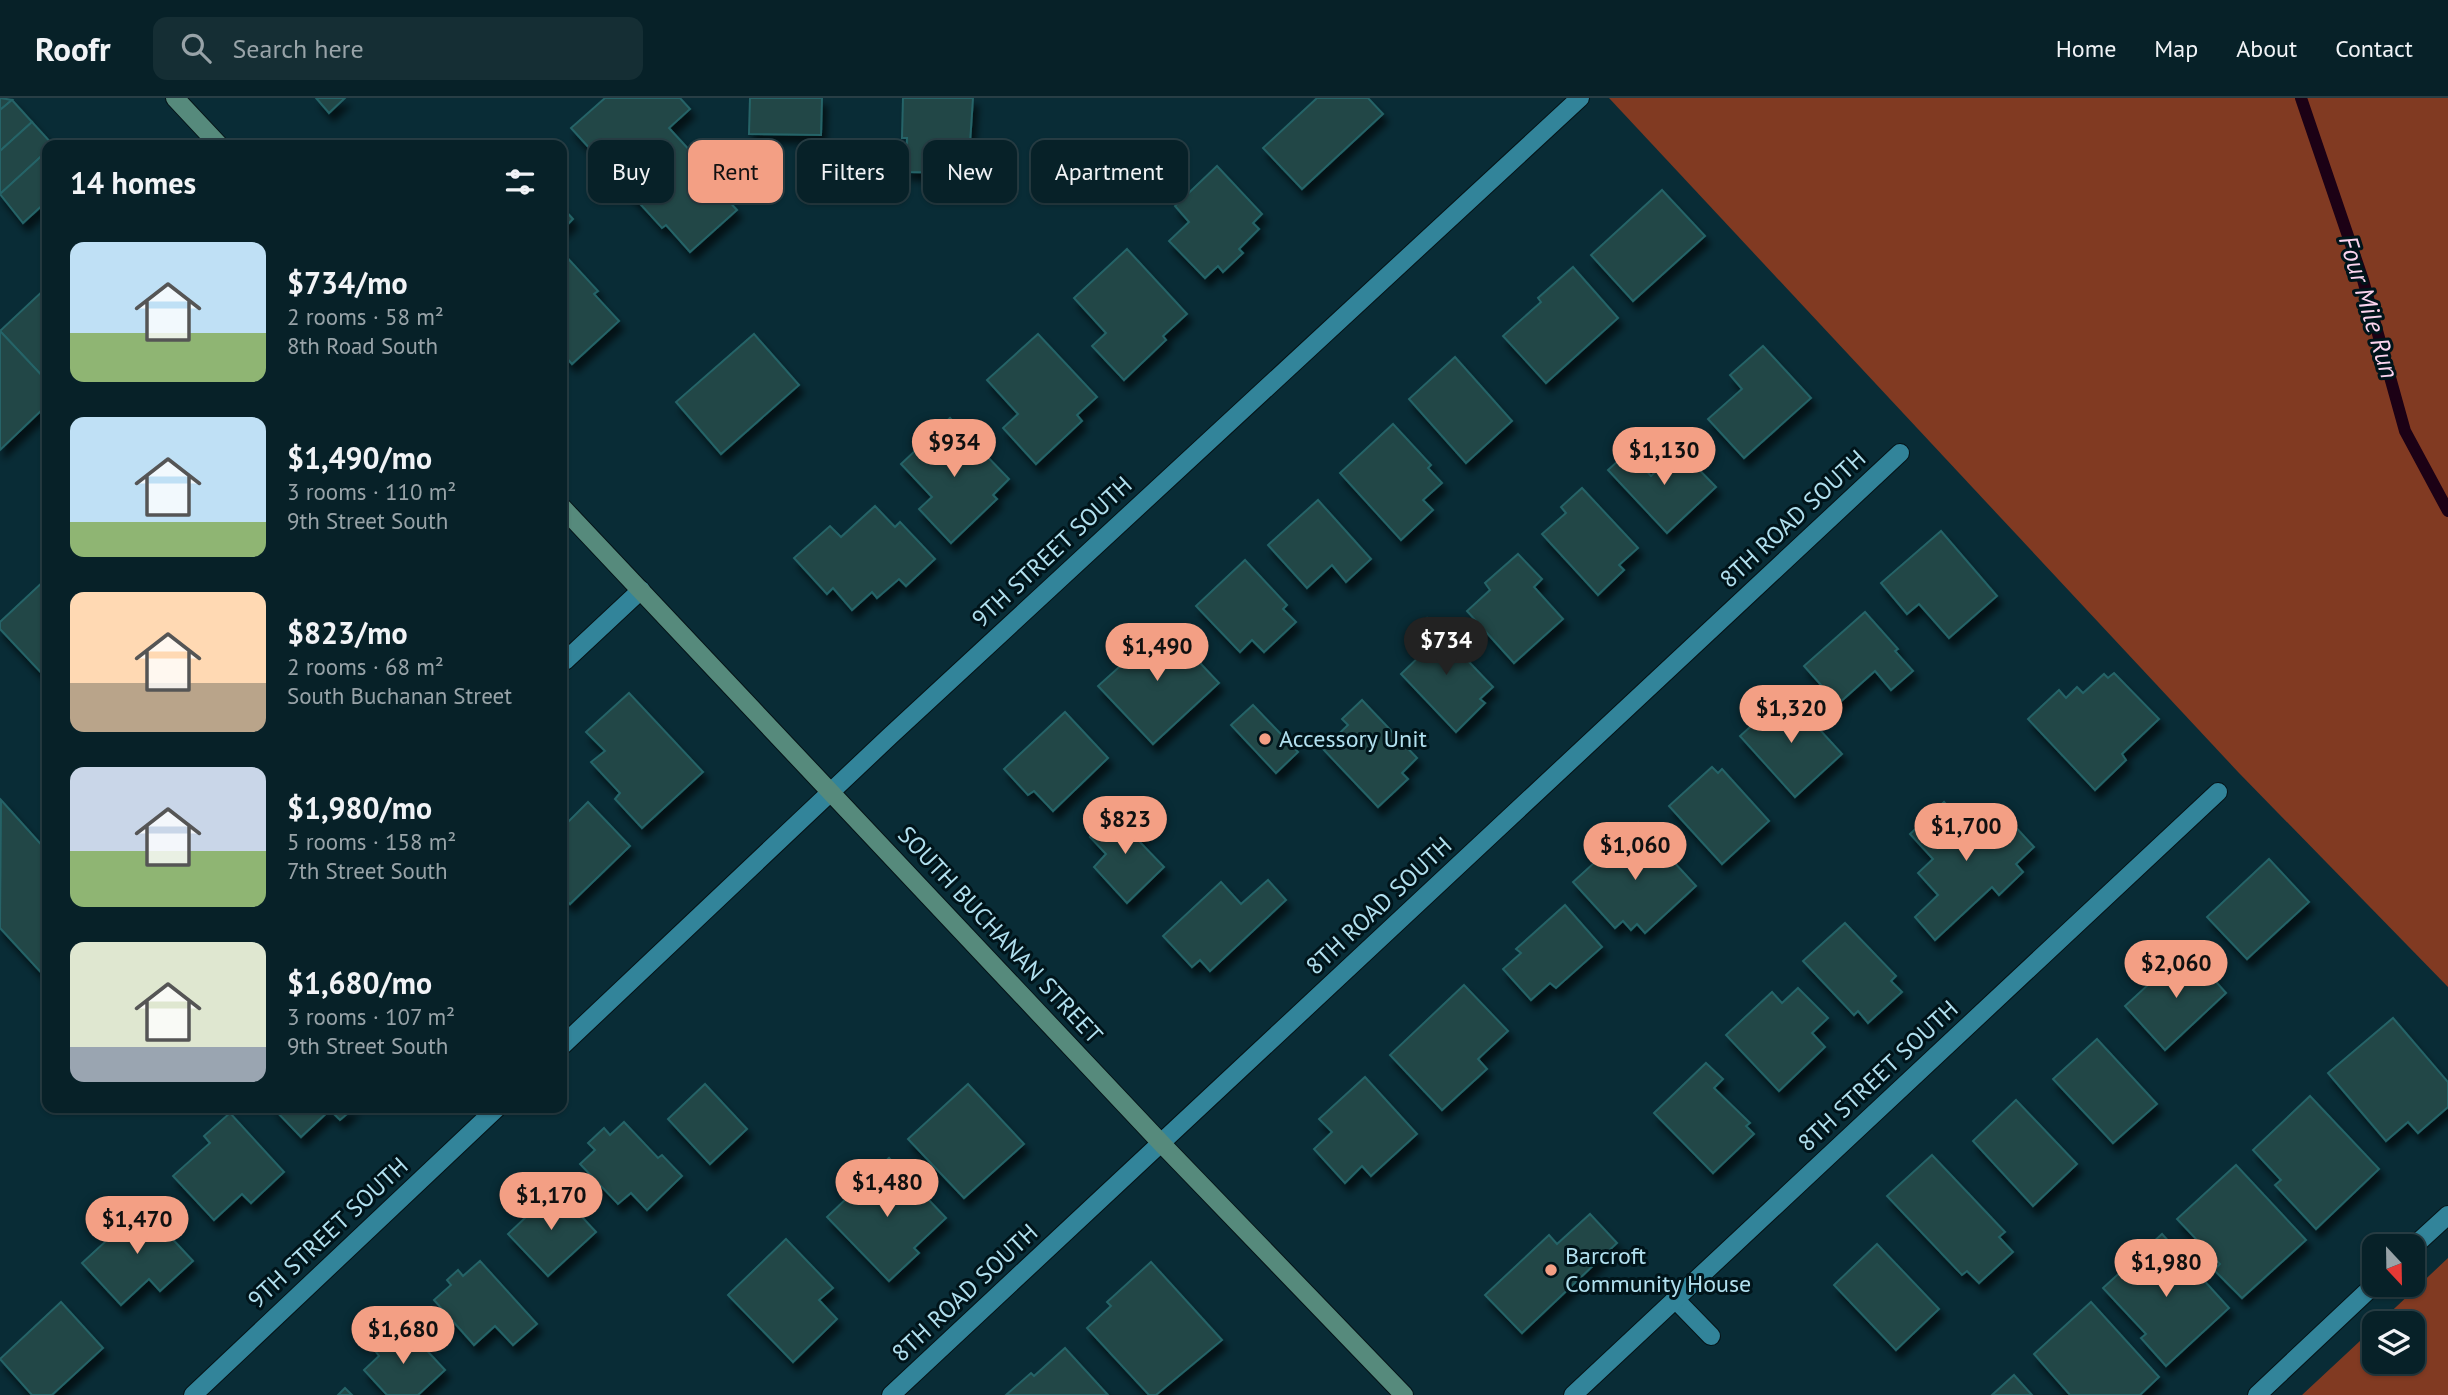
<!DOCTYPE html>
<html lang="en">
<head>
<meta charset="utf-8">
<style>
	body { margin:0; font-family:"PT Sans",sans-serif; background:#152e34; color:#f1f3f6; height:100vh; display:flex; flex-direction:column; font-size:26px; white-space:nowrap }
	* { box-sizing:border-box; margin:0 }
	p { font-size:23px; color:#98a3a8 }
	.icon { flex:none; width:38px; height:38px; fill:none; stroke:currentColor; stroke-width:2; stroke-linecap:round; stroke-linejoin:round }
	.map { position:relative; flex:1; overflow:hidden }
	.panel { position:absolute; left:42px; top:42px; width:525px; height:973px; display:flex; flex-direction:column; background:#072128; border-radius:14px; box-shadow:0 2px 5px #0004,0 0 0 2px #283e45 }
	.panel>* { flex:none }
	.top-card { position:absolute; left:588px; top:42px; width:665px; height:63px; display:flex; gap:14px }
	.needle { width:46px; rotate:158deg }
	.fabs { position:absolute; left:2362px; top:1136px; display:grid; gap:14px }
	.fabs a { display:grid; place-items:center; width:63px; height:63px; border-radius:14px; background:#072128; box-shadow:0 2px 5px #0004,0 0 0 2px #283e45; font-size:35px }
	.price { position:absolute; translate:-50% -60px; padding:0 16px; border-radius:24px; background:#f39f84; color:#111; font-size:23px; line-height:46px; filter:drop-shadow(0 2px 4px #0008) }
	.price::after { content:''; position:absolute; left:50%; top:42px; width:21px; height:16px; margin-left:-10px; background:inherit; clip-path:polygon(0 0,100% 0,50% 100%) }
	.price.active { background:#222; color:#fff }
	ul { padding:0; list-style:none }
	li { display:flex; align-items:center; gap:21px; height:175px; padding:0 28px }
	li span { display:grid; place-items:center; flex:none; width:196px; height:140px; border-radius:14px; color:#555 }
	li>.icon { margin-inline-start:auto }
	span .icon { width:84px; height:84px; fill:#fffc; stroke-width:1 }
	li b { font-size:30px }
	h2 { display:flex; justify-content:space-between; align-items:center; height:84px; padding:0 28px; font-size:30px }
	.tag { padding:0 24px; border-radius:14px; background:#072128; box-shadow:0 2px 5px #0004,0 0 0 2px #283e45; font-size:24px; line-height:63px }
	.tag.active { background:#f39f84; color:#111 }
	header { display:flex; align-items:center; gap:42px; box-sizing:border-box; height:98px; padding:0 35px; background:#072128; border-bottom:2px solid #283e45 }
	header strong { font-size:33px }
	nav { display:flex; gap:38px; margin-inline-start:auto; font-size:24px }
	.search { width:490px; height:63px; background:#152e34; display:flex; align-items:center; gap:18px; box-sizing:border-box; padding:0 24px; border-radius:14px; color:#98a3a8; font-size:26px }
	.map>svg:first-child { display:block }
</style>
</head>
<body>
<header>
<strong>Roofr</strong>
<div class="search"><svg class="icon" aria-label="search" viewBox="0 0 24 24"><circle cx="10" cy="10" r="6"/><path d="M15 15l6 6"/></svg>Search here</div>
<nav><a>Home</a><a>Map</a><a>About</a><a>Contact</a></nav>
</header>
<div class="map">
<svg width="2448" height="1297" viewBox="0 0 2448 1297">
	<defs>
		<filter id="shadow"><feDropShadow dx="4.5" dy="8" stdDeviation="3.5" flood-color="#0009"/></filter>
	</defs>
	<rect width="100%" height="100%" fill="#092c36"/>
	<g fill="#813a22">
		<polygon points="1609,0 2448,0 2448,889 2239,675"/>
		<polygon points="2448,1160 2448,1297 2302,1297 2375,1229 2375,1264 2413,1264 2413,1225 2379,1225"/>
	</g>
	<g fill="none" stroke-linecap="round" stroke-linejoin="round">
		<polyline stroke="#1c0115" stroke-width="12" points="2301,0 2363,182 2405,333 2448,413"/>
	</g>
	<g fill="#214647" stroke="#256467" stroke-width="2" filter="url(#shadow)">
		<polygon points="0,0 12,2 0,12"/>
		<polygon points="316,0 345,0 329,15"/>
		<polygon points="605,0 680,0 690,11 669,30 717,82 713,86 737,112 690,154 666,127 662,130 571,30"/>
		<polygon points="750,0 822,0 821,37 749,36"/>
		<polygon points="903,0 973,0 968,75 906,74 907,40 902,40"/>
		<polygon points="1317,0 1368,0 1383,16 1302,91 1263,50"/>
		<polygon points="12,2 32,24 0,53 0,12"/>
		<polygon points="32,24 53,47 47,47 47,53 0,96 0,53"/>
		<polygon points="47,53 47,103 23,125 0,96"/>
		<polygon points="1217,68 1262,116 1253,125 1259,131 1239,151 1243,155 1223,174 1218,168 1205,180 1169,143 1189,124 1175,108"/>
		<polygon points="1662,92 1705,138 1633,203 1591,157"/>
		<polygon points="562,109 573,121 562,132"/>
		<polygon points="1127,151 1187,216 1163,238 1166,242 1124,282 1092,248 1106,235 1074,200"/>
		<polygon points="562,154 598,193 594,196 619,223 572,266 562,255"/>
		<polygon points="1573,169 1618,220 1546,285 1503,238 1541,204 1538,200"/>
		<polygon points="47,189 47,283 0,233"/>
		<polygon points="0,233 47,283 47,307 0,352"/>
		<polygon points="754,236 799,287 721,356 676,304"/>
		<polygon points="1038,236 1097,299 1077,317 1082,323 1036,366 1003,330 1018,316 987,282"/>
		<polygon points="1763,248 1811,300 1744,360 1708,321 1742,291 1730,277"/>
		<polygon points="1455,259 1512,323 1466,365 1409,301"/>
		<polygon points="950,320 1009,381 993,397 997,401 951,445 919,411 932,399 901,366"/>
		<polygon points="1393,326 1431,367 1428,370 1442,385 1423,402 1433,412 1401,442 1340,375"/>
		<polygon points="1679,351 1716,389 1667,435 1608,372 1629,353 1651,378"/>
		<polygon points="1582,390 1638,450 1619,467 1624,472 1598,497 1542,436 1566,415 1561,409"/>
		<polygon points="1318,402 1371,461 1346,484 1332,467 1307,490 1268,447"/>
		<polygon points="875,408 895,429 900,424 935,461 906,488 899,481 877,500 872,494 852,512 833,490 827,496 794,460 830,428 841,439"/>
		<polygon points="1941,433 1997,498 1949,540 1919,506 1907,516 1881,485"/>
		<polygon points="1518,456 1542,481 1534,489 1563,521 1514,565 1467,513 1490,492 1485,485"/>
		<polygon points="1245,462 1287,507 1283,511 1296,524 1264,554 1252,542 1240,554 1196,508"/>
		<polygon points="47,480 47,581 0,531 0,524"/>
		<polygon points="1865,514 1898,551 1895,553 1913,573 1891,592 1875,573 1838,606 1804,568"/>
		<polygon points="1427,520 1493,589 1480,601 1485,605 1456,634 1401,576 1424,554 1408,538"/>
		<polygon points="1165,528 1219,585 1153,646 1098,588 1127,562 1118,552 1135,536 1146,547"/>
		<polygon points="2114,575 2159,621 2122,656 2126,662 2095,692 2028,621 2059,592 2066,600 2077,589 2083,595 2104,576 2108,580"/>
		<polygon points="629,595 703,674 642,730 615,701 620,695 591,664 605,653 586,634"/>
		<polygon points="1787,596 1842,656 1795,699 1740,638"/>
		<polygon points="1362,602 1417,660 1402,675 1408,681 1378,709 1323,651 1348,627 1342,621"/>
		<polygon points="1253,607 1298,654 1276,675 1231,627"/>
		<polygon points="1065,614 1108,660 1053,713 1034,693 1028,697 1004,671"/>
		<polygon points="1712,669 1718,675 1722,671 1769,723 1722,766 1669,708"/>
		<polygon points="1,702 47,753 47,881 0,830"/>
		<polygon points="588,704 630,748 570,806 562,798 562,730"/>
		<polygon points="1944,704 1969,732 1996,708 2034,749 2016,766 2023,774 1999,797 1992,789 1935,842 1915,819 1938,797 1918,775 1933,761 1910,736"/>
		<polygon points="1122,709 1144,733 1137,741 1164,769 1127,805 1094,769 1106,756 1090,739"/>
		<polygon points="1638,725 1696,788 1645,835 1637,826 1631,832 1623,823 1615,830 1573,784"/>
		<polygon points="2269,761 2309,804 2247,861 2207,819"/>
		<polygon points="1268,782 1286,802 1210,873 1200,862 1192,869 1163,838 1221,784 1241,806"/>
		<polygon points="1565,807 1602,849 1556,890 1550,885 1531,902 1503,871 1521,855 1516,851"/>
		<polygon points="1845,825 1896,878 1891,883 1902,894 1868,925 1858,913 1854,917 1803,863"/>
		<polygon points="2187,851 2226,895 2165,952 2125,908"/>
		<polygon points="1464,887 1508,933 1478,961 1487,971 1442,1012 1390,957"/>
		<polygon points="1798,890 1828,920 1812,935 1825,949 1779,993 1726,937 1772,894 1782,905"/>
		<polygon points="2393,920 2448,984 2448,1009 2418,1035 2408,1024 2386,1043 2328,975"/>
		<polygon points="2097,941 2157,1006 2113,1045 2053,981"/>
		<polygon points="1706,965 1723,981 1714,990 1750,1025 1746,1028 1754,1036 1713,1075 1654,1015"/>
		<polygon points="1365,979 1417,1036 1371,1078 1362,1068 1345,1085 1314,1051 1332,1034 1319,1021"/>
		<polygon points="705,986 747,1031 710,1066 668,1021"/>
		<polygon points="968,986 1024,1046 964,1100 908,1041"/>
		<polygon points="2310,998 2379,1071 2316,1131 2275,1087 2281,1082 2253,1052"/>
		<polygon points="2016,1002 2077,1066 2033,1108 1973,1043"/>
		<polygon points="273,1010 354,1010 340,1022 330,1012 301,1039"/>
		<polygon points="230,1015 284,1074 251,1105 242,1096 214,1122 173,1078 210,1045 204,1038"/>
		<polygon points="624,1024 658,1060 662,1057 682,1078 647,1112 631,1095 618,1106 580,1066 595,1052 588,1045 604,1030 610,1037"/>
		<polygon points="1932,1057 2005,1134 1999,1139 2013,1154 1979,1185 1967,1173 1962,1177 1887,1098"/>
		<polygon points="889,1060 946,1120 914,1150 919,1155 889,1183 827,1119"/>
		<polygon points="2236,1067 2306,1142 2242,1200 2214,1172 2220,1166 2177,1121"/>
		<polygon points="556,1091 596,1134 548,1178 508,1136 526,1119 520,1114 532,1102 538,1108"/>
		<polygon points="137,1103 193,1163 160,1193 149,1181 121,1207 82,1165 118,1132 112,1126"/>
		<polygon points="1590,1116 1617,1145 1522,1235 1485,1197 1549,1137 1557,1146"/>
		<polygon points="2162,1136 2229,1210 2166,1268 2141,1240 2146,1236 2103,1190"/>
		<polygon points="786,1141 833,1190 819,1202 837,1221 793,1264 728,1197"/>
		<polygon points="1877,1146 1939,1211 1896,1252 1834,1187"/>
		<polygon points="480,1163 537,1226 513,1247 495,1228 474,1247 434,1202 451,1187 447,1182 458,1172 463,1178"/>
		<polygon points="1151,1164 1222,1242 1156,1297 1149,1297 1087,1230 1111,1208 1107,1204"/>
		<polygon points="61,1204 103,1250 52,1297 32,1297 0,1261"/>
		<polygon points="2091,1204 2159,1279 2140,1297 2070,1297 2034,1256"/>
		<polygon points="406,1230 445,1272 418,1297 387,1297 364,1272 379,1258 373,1250 384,1240 389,1245"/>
		<polygon points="1065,1250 1108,1297 1006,1297 1031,1275 1034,1278"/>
		<polygon points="2014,1277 2032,1297 1992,1297"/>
		<polygon points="345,1290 352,1297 338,1297"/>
	</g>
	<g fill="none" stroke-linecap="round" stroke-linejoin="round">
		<g stroke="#051317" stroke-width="20">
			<g id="lane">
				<polyline points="565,563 641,492"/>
				<polyline points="1675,1201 1711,1238"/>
			</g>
		</g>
		<g stroke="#051317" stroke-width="20">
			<g id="street">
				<polyline points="562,948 890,638 1580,0"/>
				<polyline points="2413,1149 2448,1117"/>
				<polyline points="193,1297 497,1010"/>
				<polyline points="891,1297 1900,355"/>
				<polyline points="1573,1297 2218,694"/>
				<polyline points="2257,1297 2375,1186"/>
			</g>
		</g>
		<g stroke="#051317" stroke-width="20">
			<g id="secondary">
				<polyline points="175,0 219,47"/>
				<polyline points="562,409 1162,1046 1404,1297"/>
			</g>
		</g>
		<use href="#lane" stroke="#32849a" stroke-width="18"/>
		<use href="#street" stroke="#32849a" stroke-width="18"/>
		<use href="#secondary" stroke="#568a7c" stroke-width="18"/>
	</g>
	<g fill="#f39f84" stroke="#00141a" stroke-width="2.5">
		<circle cx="1265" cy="641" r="7"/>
		<circle cx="1551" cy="1172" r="7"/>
	</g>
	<g text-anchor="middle" stroke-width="6" stroke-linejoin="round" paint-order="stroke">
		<g font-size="24" fill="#b1e0ef" stroke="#00141a">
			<text transform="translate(1793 421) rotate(-43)" y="8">8TH ROAD SOUTH</text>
			<text transform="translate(1052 454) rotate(-43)" y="8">9TH STREET SOUTH</text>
			<text transform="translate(1379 808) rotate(-43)" y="8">8TH ROAD SOUTH</text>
			<text transform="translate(1000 837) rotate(47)" y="8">SOUTH BUCHANAN STREET</text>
			<text transform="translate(1878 978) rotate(-43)" y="8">8TH STREET SOUTH</text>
			<text transform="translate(328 1135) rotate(-43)" y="8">9TH STREET SOUTH</text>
			<text transform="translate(965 1195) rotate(-43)" y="8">8TH ROAD SOUTH</text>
		</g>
		<g font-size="24" fill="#b1e0ef" stroke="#00141a" text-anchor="start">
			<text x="1279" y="649">Accessory Unit</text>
			<text x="1565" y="1166">Barcroft<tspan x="1565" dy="28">Community House</tspan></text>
		</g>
		<g font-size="26" font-style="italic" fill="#fbd4ee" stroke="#00141a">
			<text transform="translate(2369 209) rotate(73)" y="9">Four Mile Run</text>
		</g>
	</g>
</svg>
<div class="fabs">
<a><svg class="needle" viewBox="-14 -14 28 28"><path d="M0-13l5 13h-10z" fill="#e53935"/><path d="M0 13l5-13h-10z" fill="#98a3a8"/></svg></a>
<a><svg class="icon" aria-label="layers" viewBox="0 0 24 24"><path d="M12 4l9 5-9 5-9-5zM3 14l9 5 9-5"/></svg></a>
</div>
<b class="price" style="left:954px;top:381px">$934</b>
<b class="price" style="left:1664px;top:389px">$1,130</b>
<b class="price active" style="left:1446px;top:579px">$734</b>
<b class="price" style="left:1157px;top:585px">$1,490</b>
<b class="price" style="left:1791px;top:647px">$1,320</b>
<b class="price" style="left:1125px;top:758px">$823</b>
<b class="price" style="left:1966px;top:765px">$1,700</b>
<b class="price" style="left:1635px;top:784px">$1,060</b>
<b class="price" style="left:2176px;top:902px">$2,060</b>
<b class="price" style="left:887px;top:1121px">$1,480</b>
<b class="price" style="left:551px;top:1134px">$1,170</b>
<b class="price" style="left:137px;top:1158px">$1,470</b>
<b class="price" style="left:2166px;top:1201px">$1,980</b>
<b class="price" style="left:403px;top:1268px">$1,680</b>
<div class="top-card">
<a class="tag">Buy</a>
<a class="tag active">Rent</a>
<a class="tag">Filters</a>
<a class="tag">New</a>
<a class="tag">Apartment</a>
</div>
<section class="panel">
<h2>14 homes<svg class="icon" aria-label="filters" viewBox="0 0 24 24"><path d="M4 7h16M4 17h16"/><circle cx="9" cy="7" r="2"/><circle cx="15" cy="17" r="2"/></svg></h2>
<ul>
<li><span style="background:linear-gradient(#bfe0f5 65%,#8fb573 0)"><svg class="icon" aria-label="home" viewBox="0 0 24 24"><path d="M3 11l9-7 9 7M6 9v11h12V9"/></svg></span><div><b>$734/mo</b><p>2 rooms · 58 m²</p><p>8th Road South</p></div></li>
<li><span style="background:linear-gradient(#bfe0f5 75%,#8fb573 0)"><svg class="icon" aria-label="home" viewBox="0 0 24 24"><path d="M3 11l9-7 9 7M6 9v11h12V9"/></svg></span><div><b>$1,490/mo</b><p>3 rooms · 110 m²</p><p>9th Street South</p></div></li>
<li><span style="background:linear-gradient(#ffd9b3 65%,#b9a48a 0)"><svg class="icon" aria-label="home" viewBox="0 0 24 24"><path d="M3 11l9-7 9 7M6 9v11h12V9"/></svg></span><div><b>$823/mo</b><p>2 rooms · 68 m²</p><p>South Buchanan Street</p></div></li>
<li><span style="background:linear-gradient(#c9d6e8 60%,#8fb573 0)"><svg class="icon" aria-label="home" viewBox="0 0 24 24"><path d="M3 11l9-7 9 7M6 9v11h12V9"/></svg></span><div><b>$1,980/mo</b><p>5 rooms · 158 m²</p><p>7th Street South</p></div></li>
<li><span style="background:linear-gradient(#dfe7d0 75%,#9aa5b1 0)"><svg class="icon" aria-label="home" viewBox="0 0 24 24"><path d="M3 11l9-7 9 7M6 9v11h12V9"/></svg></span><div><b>$1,680/mo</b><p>3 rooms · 107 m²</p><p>9th Street South</p></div></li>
</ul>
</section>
</div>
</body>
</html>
